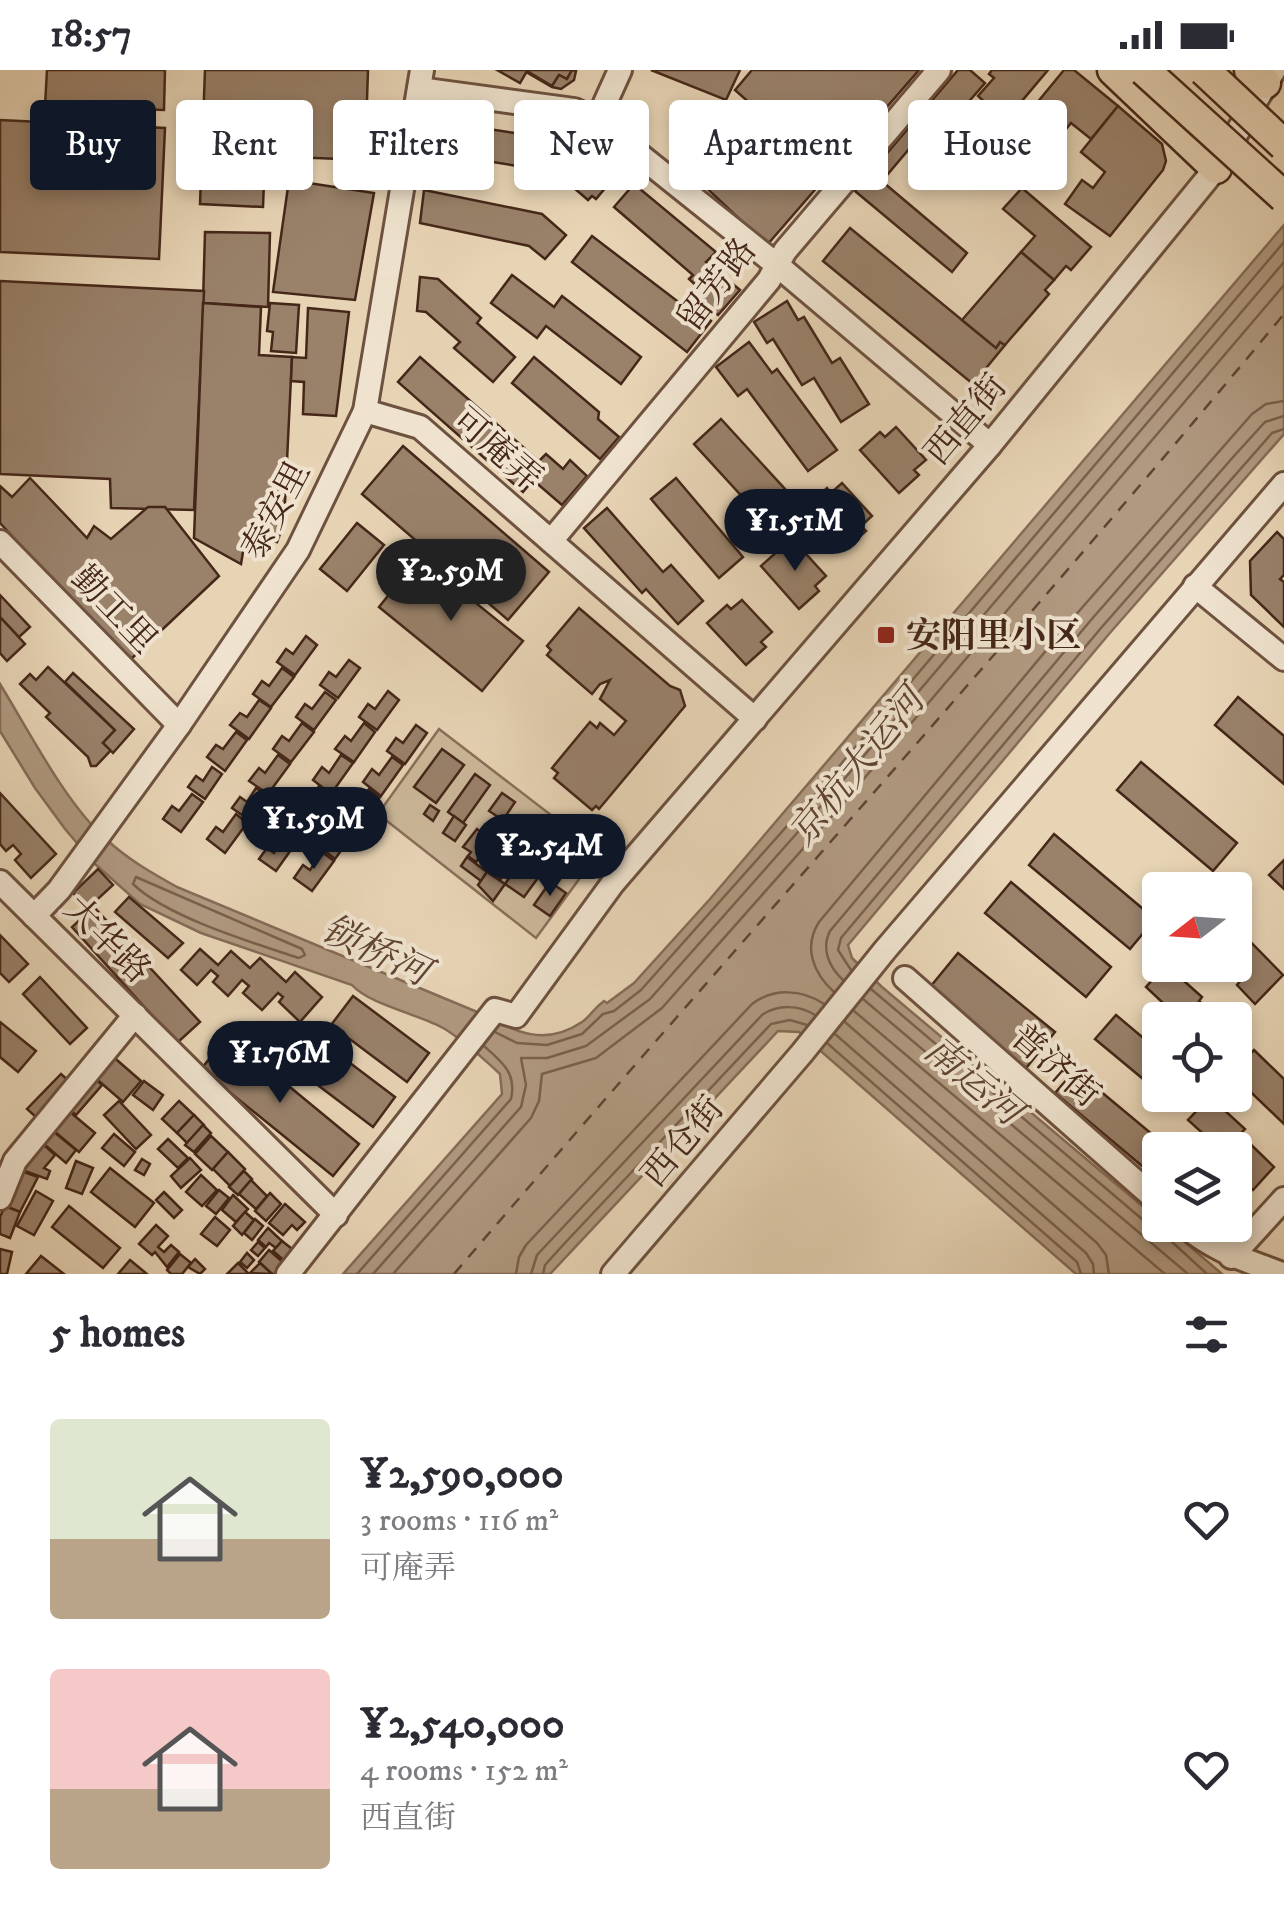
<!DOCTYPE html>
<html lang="en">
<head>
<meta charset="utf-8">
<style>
	body { margin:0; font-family:"IM FELL DW Pica","Noto Serif SC",serif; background:#f7f7f7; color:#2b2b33; height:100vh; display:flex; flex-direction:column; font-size:38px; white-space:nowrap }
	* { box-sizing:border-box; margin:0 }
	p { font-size:32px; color:#7c7c81 }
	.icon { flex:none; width:55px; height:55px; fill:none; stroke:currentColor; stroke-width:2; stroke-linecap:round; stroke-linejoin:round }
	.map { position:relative; height:1204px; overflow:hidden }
	.panel { display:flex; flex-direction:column; background:#fff; flex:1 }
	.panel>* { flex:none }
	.hud { position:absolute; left:30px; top:30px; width:1225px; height:90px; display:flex; gap:20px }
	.needle { width:65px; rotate:253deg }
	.tools { position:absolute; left:1142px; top:802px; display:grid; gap:20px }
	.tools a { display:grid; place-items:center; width:110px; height:110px; border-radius:10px; background:#fff; box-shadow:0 5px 15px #0003; font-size:50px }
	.price { position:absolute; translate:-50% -85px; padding:0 22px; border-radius:35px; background:#111827; color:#fff; font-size:32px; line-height:65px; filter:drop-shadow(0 2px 5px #0008) }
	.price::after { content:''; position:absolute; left:50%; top:60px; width:30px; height:22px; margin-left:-15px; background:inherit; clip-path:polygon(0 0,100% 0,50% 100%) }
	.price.current { background:#222; color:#fff }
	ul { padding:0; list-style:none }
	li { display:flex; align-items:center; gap:30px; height:250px; padding:0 50px }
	li span { display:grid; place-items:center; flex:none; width:280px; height:200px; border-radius:10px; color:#555 }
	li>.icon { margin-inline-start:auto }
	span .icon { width:120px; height:120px; fill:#fffc; stroke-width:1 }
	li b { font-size:42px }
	h2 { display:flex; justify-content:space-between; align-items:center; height:120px; padding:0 50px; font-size:42px }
	.tag { padding:0 35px; border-radius:10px; background:#fff; box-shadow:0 5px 15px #0003; font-size:35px; line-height:90px }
	.tag.current { background:#111827; color:#fff }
	.status { display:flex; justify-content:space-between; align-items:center; height:70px; padding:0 50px; background:#fff; direction:ltr }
	.status svg { height:28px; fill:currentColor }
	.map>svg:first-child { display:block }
</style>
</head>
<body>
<div class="status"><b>18:57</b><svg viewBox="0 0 49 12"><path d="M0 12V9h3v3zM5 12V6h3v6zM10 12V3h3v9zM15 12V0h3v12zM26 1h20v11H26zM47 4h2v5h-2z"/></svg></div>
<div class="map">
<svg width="1284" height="1204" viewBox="0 0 1284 1204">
	<rect width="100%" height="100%" fill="#e7d4b5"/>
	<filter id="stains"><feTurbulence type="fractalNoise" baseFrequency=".002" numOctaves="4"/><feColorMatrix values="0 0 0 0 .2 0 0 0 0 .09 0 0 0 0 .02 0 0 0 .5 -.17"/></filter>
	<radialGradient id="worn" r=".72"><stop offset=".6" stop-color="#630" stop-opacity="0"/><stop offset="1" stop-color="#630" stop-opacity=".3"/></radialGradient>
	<polygon fill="#cbb79a" stroke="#886f5a" stroke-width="2.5" points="439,659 599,782 536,868 378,744"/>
	<path fill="#b09980" stroke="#856b57" stroke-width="2.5" d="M1284,155V364L1109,564L848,875L852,888L882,917L1160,1151V1155H1165L1222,1204H1076L799,962L778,961L550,1204H343L502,1024L500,1004C483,988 465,972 445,959C419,944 370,935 352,915L201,863L140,834L95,794L65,759L35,718L0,661V614C29,661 66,734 106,769C127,789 152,803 177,817L482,944C516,962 545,977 582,952C591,946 593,939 604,931L607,933L634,913L710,829Z"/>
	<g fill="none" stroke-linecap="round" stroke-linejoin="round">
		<g stroke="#7a604c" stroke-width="2.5">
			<path d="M136,807L302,879L305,885L299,888C253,873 167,847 133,814Z"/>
			<polyline points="851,900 838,880 841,868 1101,558 1272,363 1284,359"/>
			<path d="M843,910C829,897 821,879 830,861L1091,550L1234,386L1265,352L1284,346"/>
			<polyline points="871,919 1149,1155 1158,1159 1207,1204"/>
			<path d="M834,922C813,903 803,877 819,852L1080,540L1252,344L1266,334L1284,331"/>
			<polyline points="863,929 1188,1204"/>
			<polyline points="854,941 1165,1204"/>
			<polyline points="845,952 1097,1173 1106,1185 1109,1204"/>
			<polyline points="495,962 517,973 547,975 582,964 603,944 614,941 641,920 819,720 1284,172"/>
			<polyline points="835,964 1086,1183 1093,1194 1094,1204"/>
			<polyline points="827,973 1077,1192 1081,1204"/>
			<path d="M357,1204L511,1029C517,1003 502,992 484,976"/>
			<polyline points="373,1204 521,1037 526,1015 521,988 547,988 586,976 650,929 828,728 1284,192"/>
			<polyline points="393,1204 531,1048 539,1031 542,1004 596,988 662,938 839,738 1284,215"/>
			<path d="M516,1204L519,1187L526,1175L752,934C773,918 802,919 824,934"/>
			<path d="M531,1204L537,1185L762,945C778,934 799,935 815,945"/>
			<polyline points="543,1204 545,1195 563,1175 771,954 790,950 807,955"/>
		</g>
		<path stroke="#604433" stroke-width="2.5" stroke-dasharray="12 10" stroke-linecap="butt" d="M454,1204C729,883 1014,570 1284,244"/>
	</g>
	<g fill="#99816a" stroke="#452719" stroke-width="2.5">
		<polygon points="47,0 165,0 164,40 45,36"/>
		<polygon points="205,0 368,0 365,90 265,86 263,137 200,134"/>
		<polygon points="497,0 572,0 567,9 559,5 552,16 527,1 520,13"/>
		<polygon points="572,0 576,1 574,10 561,19 552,17 526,2 552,16 559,5 567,9"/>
		<polygon points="651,0 740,0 726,30"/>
		<polygon points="752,0 919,0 767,175 696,108 719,83 714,77 751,34 735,20"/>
		<polygon points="958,0 970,0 985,13 950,53 947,50 944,54 936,47 882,111 871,102"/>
		<polygon points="992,0 1048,0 1005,51 978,26 994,8 989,4"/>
		<polygon points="1064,0 1074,0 1118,36 1091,69 1071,53 1045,85 1030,73 1037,64 1022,51"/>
		<polygon points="1118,36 1162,74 1166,91 1163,100 1110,166 1065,134 1082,110 1093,118 1105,102 1081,82"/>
		<polygon points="936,47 944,54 947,50 984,87 962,112 949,100 953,96 919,66"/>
		<polygon points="0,50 165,58 159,189 0,182"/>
		<polygon points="436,51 568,71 611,111 596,129 592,126 588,130 567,112 572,108 567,104 431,82"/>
		<polygon points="871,102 967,183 952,202 855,121"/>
		<polygon points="289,110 374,123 355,230 273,222"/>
		<polygon points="634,114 716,182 706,192 740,220 718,245 695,225 700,219 689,209 693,205 614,137"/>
		<polygon points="1022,118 1091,177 1071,200 1066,196 1054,210 1021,182 1035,166 1003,139"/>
		<polygon points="424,120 542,144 566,165 545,189 529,176 420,153"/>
		<polygon points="850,158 996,278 1000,272 1005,275 973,314 823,191"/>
		<polygon points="205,162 270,163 268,237 203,233"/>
		<polygon points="592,166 685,237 688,233 711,251 687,282 572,192"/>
		<polygon points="1021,182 1054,210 1045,220 1049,224 1005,275 1000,272 996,278 962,250"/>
		<polygon points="512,205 554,237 562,226 641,287 621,314 546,256 537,268 491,233"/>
		<polygon points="420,207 438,209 481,248 477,253 515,287 493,312 454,278 460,272 426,242 417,241"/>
		<polygon points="0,211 204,221 194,440 111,438 110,409 0,404"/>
		<polygon points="787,231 798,250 804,247 832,293 840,288 869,334 841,352 814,308 802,315 773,269 767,273 754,252"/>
		<polygon points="203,233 261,237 259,285 292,287 284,453 277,472 262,466 260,479 244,476 241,494 194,468"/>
		<polygon points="270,233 299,235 296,283 271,281 273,262 267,261"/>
		<polygon points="308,238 349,242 336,346 303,344 304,312 291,311 292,287 306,288"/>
		<polygon points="749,272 772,303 777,299 837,380 808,401 747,319 738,326 716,297"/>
		<polygon points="420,287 539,391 546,384 563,399 570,390 587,406 562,435 533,410 523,422 398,312"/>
		<polygon points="534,287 599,342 598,349 619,367 600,389 512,313"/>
		<polygon points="721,349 796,431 769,456 694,374"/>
		<polygon points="896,357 926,390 914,400 919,405 899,423 860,380 880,362 885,367"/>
		<polygon points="403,376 549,502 508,550 362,424"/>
		<polygon points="30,408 87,468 94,456 111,469 148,437 165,437 219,506 128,592 0,453 0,416 12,427"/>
		<polygon points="676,408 743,487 719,508 651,429"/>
		<polygon points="842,413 872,446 861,456 866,461 846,479 807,436 827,418 831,423"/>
		<polygon points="607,438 663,502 671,495 703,531 678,554 646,519 642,523 584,458"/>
		<polygon points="357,453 384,475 347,521 320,499"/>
		<polygon points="1277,462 1284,469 1284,505 1280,509 1284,512 1284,557 1251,525 1250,491"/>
		<polygon points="796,473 826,506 815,516 819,521 799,539 761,496 781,478 785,483"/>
		<polygon points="419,487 523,571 482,621 379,537"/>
		<polygon points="0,525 30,557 19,567 0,547"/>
		<polygon points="742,530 772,562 761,572 766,577 746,595 707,553 727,535 731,539"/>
		<polygon points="579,538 670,616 680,620 685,636 599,739 596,736 592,740 554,708 558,703 552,698 590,652 597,658 600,653 614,665 626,651 600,629 610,610 600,614 592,624 547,585 551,580 547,576"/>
		<polygon points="0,547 25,574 7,591 0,583"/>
		<polygon points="306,566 317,575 295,605 277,592 286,579 293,584"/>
		<polygon points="349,590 360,598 338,628 320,615 329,602 336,607"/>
		<polygon points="48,597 115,660 103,673 111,680 96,696 91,696 88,687 46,647 50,643 20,614 30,604 36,610"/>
		<polygon points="282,598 294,607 271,637 253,624 262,611 269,616"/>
		<polygon points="73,603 134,659 113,683 103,673 115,660 65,612"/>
		<polygon points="388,621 399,630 377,660 359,647 368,634 375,639"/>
		<polygon points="325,622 336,630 314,660 296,647 305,634 312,639"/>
		<polygon points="1238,627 1284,666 1284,714 1215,655"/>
		<polygon points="259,630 271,638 249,669 230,655 240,643 247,647"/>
		<polygon points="302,653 314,662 291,692 273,679 282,666 289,671"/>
		<polygon points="364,653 375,662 354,692 335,679 345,666 351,671"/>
		<polygon points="416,655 427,663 405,694 387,681 396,668 403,673"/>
		<polygon points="236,662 247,670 225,701 207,687 216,675 223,679"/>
		<polygon points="442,679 464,695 436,733 414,717"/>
		<polygon points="278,685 290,694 268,724 249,711 259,698 265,703"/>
		<polygon points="341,685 353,693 331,724 313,710 322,697 329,703"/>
		<polygon points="392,687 403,695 381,726 363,712 372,699 379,705"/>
		<polygon points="1141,692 1237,773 1213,801 1117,720"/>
		<polygon points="212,697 222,704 205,729 188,717 196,706 203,711"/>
		<polygon points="475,704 490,715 463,753 448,742"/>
		<polygon points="319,716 330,723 313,748 295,736 303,725 310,730"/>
		<polygon points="256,718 266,725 249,750 232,738 240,727 247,732"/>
		<polygon points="369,719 380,727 359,758 340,744 349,731 356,736"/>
		<polygon points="0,723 56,784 31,808 15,790 21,784 13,775 6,781 0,774"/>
		<polygon points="502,723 515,732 503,750 489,741"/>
		<polygon points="192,724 203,732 181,762 163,749 172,736 179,741"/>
		<polygon points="430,735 439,741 433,751 424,744"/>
		<polygon points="301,742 311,749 294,774 277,762 285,751 292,756"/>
		<polygon points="236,744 247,753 225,783 207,769 216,757 223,762"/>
		<polygon points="454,746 466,755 455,771 443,763"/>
		<polygon points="346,750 357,758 335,789 317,775 326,762 333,767"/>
		<polygon points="502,750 517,761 504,779 489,768"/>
		<polygon points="477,759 492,770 476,792 468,786 471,782 463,777"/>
		<polygon points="1054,764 1155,849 1130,879 1029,795"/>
		<polygon points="283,769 293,777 276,801 259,789 267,778 274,783"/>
		<polygon points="499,775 515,787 500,810 483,798"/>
		<polygon points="322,782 334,791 312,821 294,808 303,795 310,800"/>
		<polygon points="467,787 487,802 481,811 461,796"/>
		<polygon points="1284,790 1284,819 1269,805"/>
		<polygon points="521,791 540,805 524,827 505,814"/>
		<polygon points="98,799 113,815 88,838 73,823"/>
		<polygon points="487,802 505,814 493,831 478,815"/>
		<polygon points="550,812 566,823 550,846 534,835"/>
		<polygon points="1011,812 1111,897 1086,927 985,843"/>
		<polygon points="129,827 183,873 168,888 115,842"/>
		<polygon points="94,837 200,952 177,973 72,857"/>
		<polygon points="1235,856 1283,905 1255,934 1237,915 1241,910 1226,895 1235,895"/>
		<polygon points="0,865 28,894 9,912 0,903"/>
		<polygon points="200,879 218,895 231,881 250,898 260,888 286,912 295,902 322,927 300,952 279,932 283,927 278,923 262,940 243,923 249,916 242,910 228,926 213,912 218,906 211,900 197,915 181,900"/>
		<polygon points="958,883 1055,962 1023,1002 926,922"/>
		<polygon points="1166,895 1202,927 1199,931 1220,950 1181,950 1146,917"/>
		<polygon points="40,907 87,958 70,974 23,924"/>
		<polygon points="353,926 429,983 407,1012 331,955"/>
		<polygon points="1116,945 1160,982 1160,1023 1095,969"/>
		<polygon points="0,952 36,981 18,1002 0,987"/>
		<polygon points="228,966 359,1074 333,1106 201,999"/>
		<polygon points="317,968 395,1027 373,1057 294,997"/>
		<polygon points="1254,980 1284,1009 1284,1054 1235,1007 1235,999"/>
		<polygon points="110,984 141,1011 123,1032 92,1005"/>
		<polygon points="1075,1000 1171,1080 1160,1080 1160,1111 1055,1023"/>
		<polygon points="61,1004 70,1012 36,1047 27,1039"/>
		<polygon points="91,1005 102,1015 76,1045 65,1036"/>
		<polygon points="144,1011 163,1025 153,1040 133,1025"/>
		<polygon points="1210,1027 1245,1059 1225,1080 1221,1080 1188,1050"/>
		<polygon points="119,1031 151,1065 136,1079 104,1045"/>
		<polygon points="179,1031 194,1045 177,1063 162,1049"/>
		<polygon points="64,1037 95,1063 79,1082 48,1056"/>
		<polygon points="194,1045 204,1055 187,1073 177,1063"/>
		<polygon points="203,1055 211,1063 194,1082 185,1075"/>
		<polygon points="48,1057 76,1080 66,1093 38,1069"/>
		<polygon points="114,1064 135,1082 124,1096 102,1078"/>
		<polygon points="1240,1064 1274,1097 1253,1120 1235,1103 1235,1080 1225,1080"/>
		<polygon points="211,1066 228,1082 212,1100 195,1084"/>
		<polygon points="168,1069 188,1088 178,1098 158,1079"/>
		<polygon points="42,1073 55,1085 44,1098 50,1101 47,1109 22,1100"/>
		<polygon points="228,1082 245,1099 230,1116 213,1099"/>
		<polygon points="190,1088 201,1100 181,1118 171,1106"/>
		<polygon points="142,1089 150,1094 144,1105 135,1100"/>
		<polygon points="76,1091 93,1098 82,1124 66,1118"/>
		<polygon points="110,1098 154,1133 135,1157 91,1122"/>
		<polygon points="21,1101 38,1107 20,1142 5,1136"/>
		<polygon points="244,1101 252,1109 238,1125 229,1117"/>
		<polygon points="201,1105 217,1120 202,1136 186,1122"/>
		<polygon points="251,1110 267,1126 256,1139 239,1124"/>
		<polygon points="219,1120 229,1128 216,1144 206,1136"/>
		<polygon points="36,1121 53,1131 34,1165 17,1156"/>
		<polygon points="164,1122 182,1140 174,1148 156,1130"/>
		<polygon points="270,1123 281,1134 266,1151 255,1141"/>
		<polygon points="233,1125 248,1139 236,1152 222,1140"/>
		<polygon points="285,1134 305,1152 297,1160 292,1155 283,1165 269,1153"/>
		<polygon points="5,1136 20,1142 10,1168 0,1164 0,1147"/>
		<polygon points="69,1136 120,1178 103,1198 52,1157"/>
		<polygon points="245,1142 254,1150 242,1165 233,1156"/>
		<polygon points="215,1147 230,1160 217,1176 201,1164"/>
		<polygon points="255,1149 263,1156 252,1170 244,1163"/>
		<polygon points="156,1155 168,1166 158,1177 164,1182 171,1175 179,1182 167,1197 155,1182 152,1185 139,1174"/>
		<polygon points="268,1158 282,1171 276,1178 269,1173 266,1177 258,1170"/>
		<polygon points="282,1171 296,1182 287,1193 273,1181"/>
		<polygon points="258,1172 265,1178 258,1186 251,1180"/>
		<polygon points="0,1179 12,1182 7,1204 0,1204"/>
		<polygon points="269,1180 286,1195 277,1204 272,1204 259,1192"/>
		<polygon points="247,1183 254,1190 247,1198 240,1192"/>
		<polygon points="180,1184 191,1193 182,1204 171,1204 167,1200"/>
		<polygon points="41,1186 64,1204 26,1204"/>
		<polygon points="195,1189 205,1199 200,1204 188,1197"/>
		<polygon points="130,1190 147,1204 118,1204"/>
		<polygon points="238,1193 249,1204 227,1204"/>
		<polygon points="260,1193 272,1204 250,1203"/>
	</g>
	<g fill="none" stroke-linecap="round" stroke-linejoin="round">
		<g stroke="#6e5240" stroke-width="28">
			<g id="minor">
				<polyline points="419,19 574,40 597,51 777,195 990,375"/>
				<polyline points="597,51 620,0"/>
				<polyline points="365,341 420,357 755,649"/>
				<polyline points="551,471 769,210 785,181 939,0"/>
				<polyline points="0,472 179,655"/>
				<polyline points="1195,516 1284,589"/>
				<polyline points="0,812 336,1145"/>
				<polyline points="34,846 59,820 179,655 298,480 365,341 422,0"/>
				<polyline points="905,908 1160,1133"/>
				<polyline points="0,1128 15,1091 135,945"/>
				<path d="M1184,1155C1214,1181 1246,1190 1282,1204"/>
				<polyline points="1231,1187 1284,1129"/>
				<polyline points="288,1204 495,940 516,946 613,813 990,375 1216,98 1274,0"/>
				<polyline points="613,1204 802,983 885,880 1284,414"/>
			</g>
		</g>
		<g stroke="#452719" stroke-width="35">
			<g id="major">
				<polyline points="1113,0 1216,98"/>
				<polyline points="1250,0 1265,13"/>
			</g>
		</g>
		<use href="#minor" stroke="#efe3cf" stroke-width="22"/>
		<use href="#major" stroke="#e7d4b5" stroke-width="30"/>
		<g stroke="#452719" stroke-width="35" stroke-linecap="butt">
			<g id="major-bridge">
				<polyline points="1144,0 1284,127"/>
				<polyline points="1204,0 1284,75"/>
			</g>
		</g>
		<use href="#major-bridge" stroke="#e7d4b5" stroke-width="30"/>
	</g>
	<rect fill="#8f2418" stroke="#efe3cf" stroke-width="4" x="876" y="555" width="20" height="20" rx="5"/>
	<g text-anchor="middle" stroke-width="8" stroke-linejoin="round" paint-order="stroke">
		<g font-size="35" fill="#452719" stroke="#efe3cf">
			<text transform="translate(716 214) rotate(-53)" y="12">留芳路</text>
			<text transform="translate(965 349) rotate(-50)" y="12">西直街</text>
			<text transform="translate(498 379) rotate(41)" y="12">可庵弄</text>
			<text transform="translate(275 440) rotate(-62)" y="12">泰安里</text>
			<text transform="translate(115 539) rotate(46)" y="12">勤工里</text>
			<text transform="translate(108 869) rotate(45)" y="12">大华路</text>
			<text transform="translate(1056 995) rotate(41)" y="12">普济街</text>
			<text transform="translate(682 1071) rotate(-50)" y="12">西仓街</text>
		</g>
		<g font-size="35" font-weight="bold" fill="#452719" stroke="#efe3cf" text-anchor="start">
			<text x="906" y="577">安阳里小区</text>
		</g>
		<g font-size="38" font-style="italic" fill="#604433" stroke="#efe3cf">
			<text transform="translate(856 696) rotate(-51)" y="13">京杭大运河</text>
			<text transform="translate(376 880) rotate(25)" y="13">锁桥河</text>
			<text transform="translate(974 1010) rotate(40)" y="13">南运河</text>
		</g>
	</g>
	<rect width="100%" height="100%" filter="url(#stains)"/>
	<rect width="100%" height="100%" fill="url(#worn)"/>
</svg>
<div class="tools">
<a><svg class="needle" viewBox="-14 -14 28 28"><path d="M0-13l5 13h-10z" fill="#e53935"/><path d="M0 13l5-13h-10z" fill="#7c7c81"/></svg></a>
<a><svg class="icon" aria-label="locate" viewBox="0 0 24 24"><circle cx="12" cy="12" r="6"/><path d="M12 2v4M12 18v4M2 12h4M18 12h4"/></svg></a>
<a><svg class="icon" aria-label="layers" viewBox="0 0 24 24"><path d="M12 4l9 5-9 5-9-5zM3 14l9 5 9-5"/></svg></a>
</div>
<b class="price" style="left:795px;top:504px">¥1.51M</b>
<b class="price current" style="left:451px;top:554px">¥2.59M</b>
<b class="price" style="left:314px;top:802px">¥1.59M</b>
<b class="price" style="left:550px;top:829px">¥2.54M</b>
<b class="price" style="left:280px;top:1036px">¥1.76M</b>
<div class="hud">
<a class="tag current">Buy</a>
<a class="tag">Rent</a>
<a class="tag">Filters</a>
<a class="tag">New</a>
<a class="tag">Apartment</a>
<a class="tag">House</a>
</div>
</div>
<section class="panel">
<h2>5 homes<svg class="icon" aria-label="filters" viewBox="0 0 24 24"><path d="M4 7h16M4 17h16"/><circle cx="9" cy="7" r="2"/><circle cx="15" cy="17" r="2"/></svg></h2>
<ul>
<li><span style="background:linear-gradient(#dfe7d0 60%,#b9a48a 0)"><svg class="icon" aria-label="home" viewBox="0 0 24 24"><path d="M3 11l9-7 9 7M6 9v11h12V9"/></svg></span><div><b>¥2,590,000</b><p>3 rooms · 116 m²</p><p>可庵弄</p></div><svg class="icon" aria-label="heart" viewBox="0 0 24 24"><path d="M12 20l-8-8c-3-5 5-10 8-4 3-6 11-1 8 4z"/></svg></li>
<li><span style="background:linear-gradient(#f6c9c9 60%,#b9a48a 0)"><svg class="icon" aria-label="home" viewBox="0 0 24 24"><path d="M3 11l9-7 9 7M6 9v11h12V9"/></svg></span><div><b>¥2,540,000</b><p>4 rooms · 152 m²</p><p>西直街</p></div><svg class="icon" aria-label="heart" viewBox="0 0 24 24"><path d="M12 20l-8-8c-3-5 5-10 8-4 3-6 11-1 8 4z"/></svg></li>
</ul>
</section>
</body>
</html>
